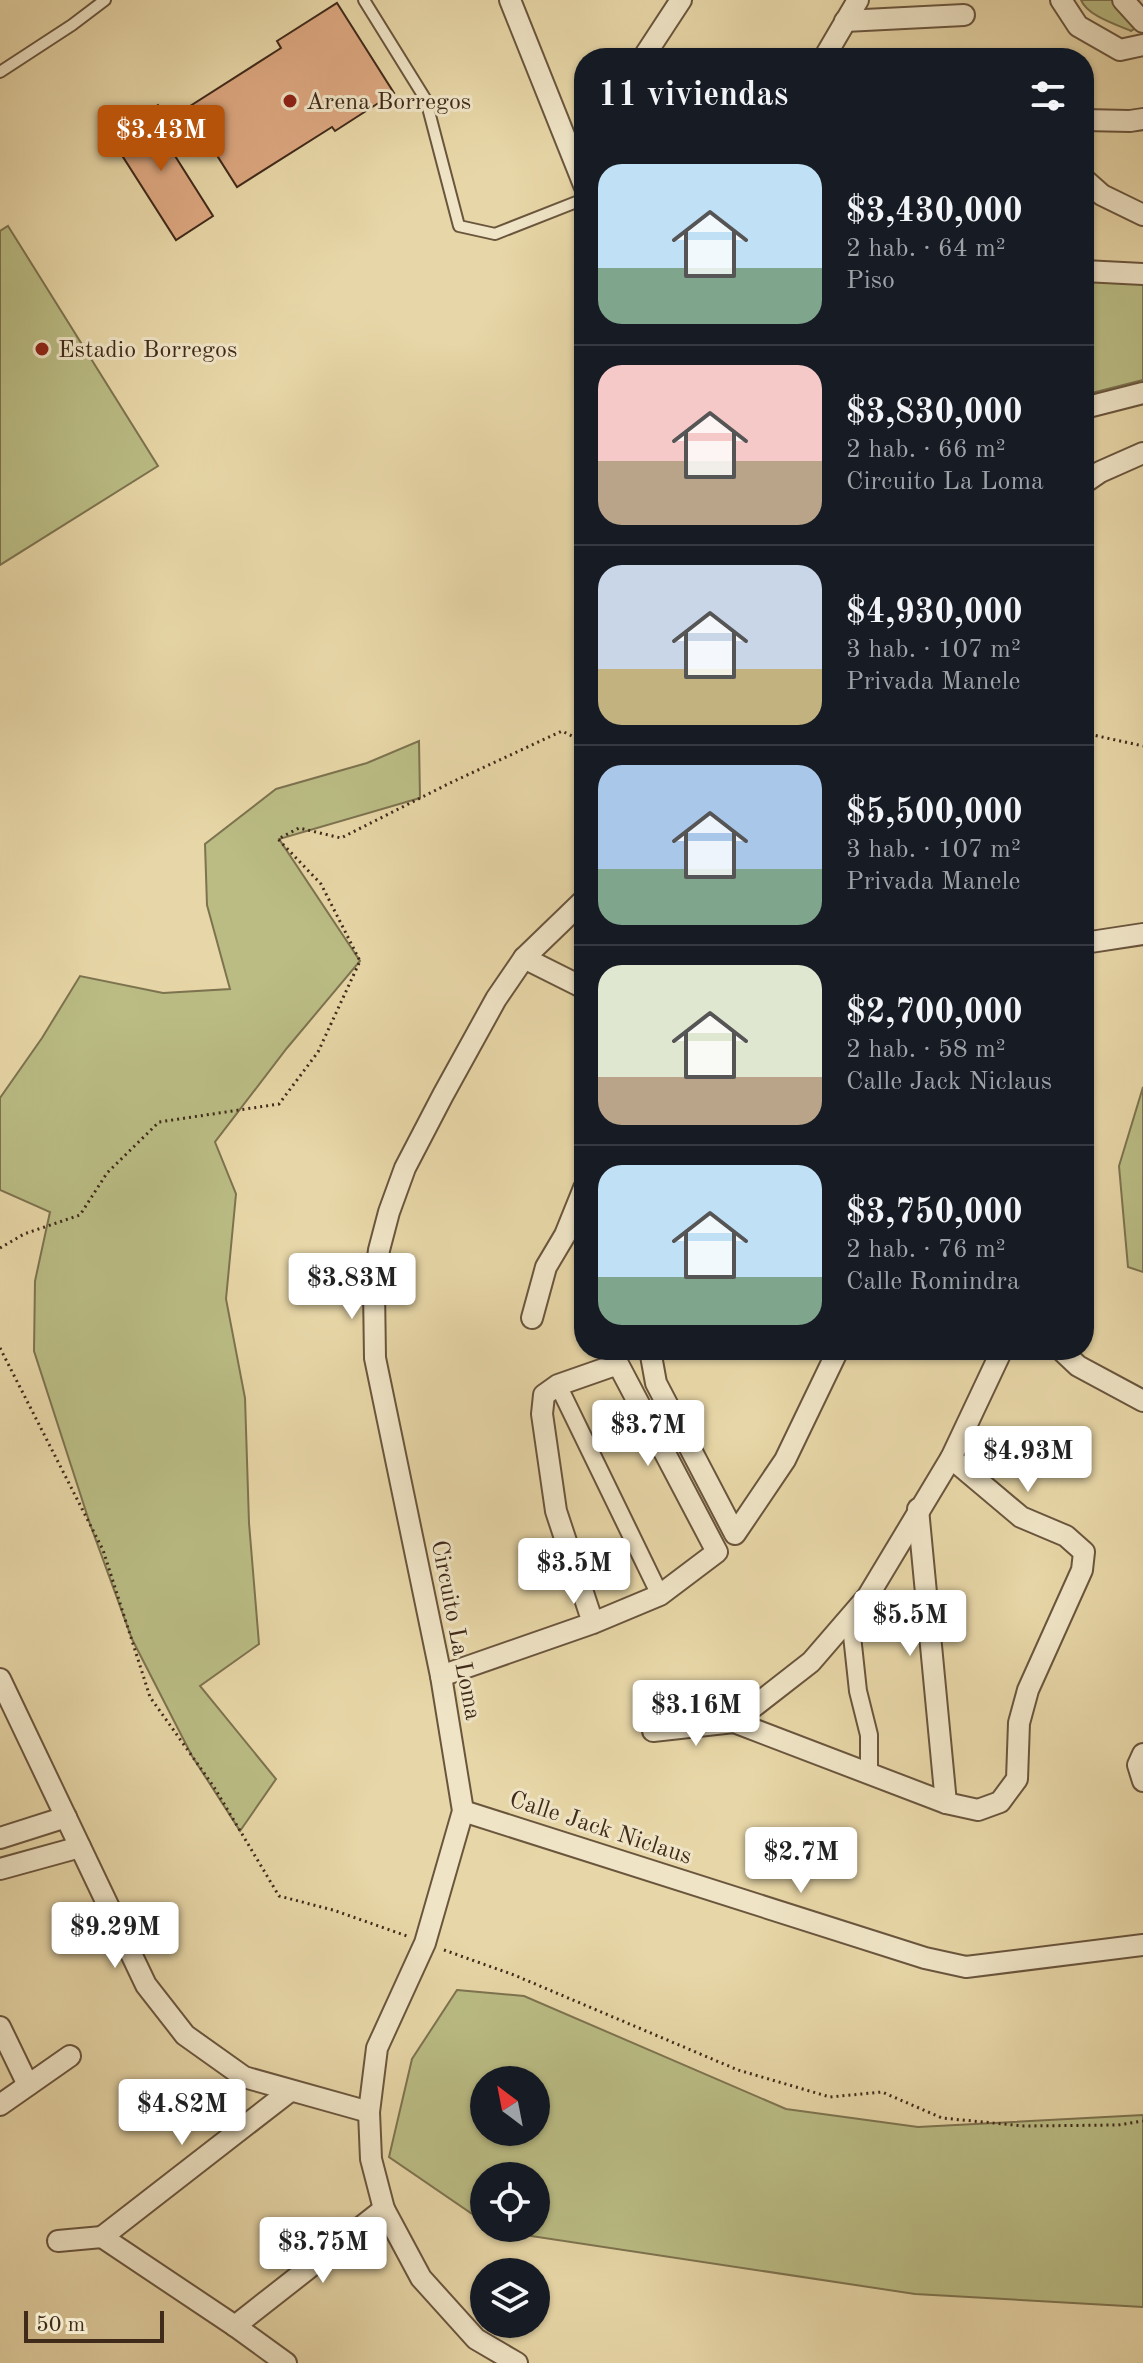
<!DOCTYPE html>
<html lang="es">
<head>
<meta charset="utf-8">
<style>
	body { margin:0; font-family:"Old Standard TT",serif; background:#20242c; color:#f1f3f6; height:100vh; display:flex; flex-direction:column; font-size:30px; white-space:nowrap }
	* { box-sizing:border-box; margin:0 }
	p { font-size:26px; color:#9ea1a6 }
	.icon { flex:none; width:44px; height:44px; fill:none; stroke:currentColor; stroke-width:2; stroke-linecap:round; stroke-linejoin:round }
	.map { position:relative; flex:1; overflow:hidden }
	.panel { position:absolute; left:574px; top:48px; width:520px; height:1312px; display:flex; flex-direction:column; background:#171b24; border-radius:32px; box-shadow:0 2px 6px #0004 }
	.panel>* { flex:none }
	.needle { width:52px; rotate:328deg }
	.fabs { position:absolute; left:470px; top:2066px; display:grid; gap:16px }
	.fabs a { display:grid; place-items:center; width:80px; height:80px; border-radius:50%; background:#171b24; box-shadow:0 2px 6px #0004; font-size:40px }
	.scale { position:absolute; left:24px; bottom:20px; width:140px; box-sizing:border-box; padding-left:8px; border:4px solid #402a1a; border-top:0; font-size:22px; line-height:28px; white-space:nowrap; color:#402a1a; -webkit-text-stroke:6px #efe4c6; paint-order:stroke }
	.price { position:absolute; translate:-50% -68px; padding:0 18px; border-radius:8px; background:#fff; color:#222; font-size:26px; line-height:52px; filter:drop-shadow(0 2px 4px #0008) }
	.price::after { content:''; position:absolute; left:50%; top:48px; width:24px; height:18px; margin-left:-12px; background:inherit; clip-path:polygon(0 0,100% 0,50% 100%) }
	.price.selected { background:#b45309; color:#fff }
	ul { padding:0; list-style:none }
	li { display:flex; align-items:center; gap:24px; height:200px; padding:0 24px }
	li+li { border-top:2px solid #363941 }
	li span { display:grid; place-items:center; flex:none; width:224px; height:160px; border-radius:24px; color:#555 }
	li>.icon { margin-inline-start:auto }
	span .icon { width:96px; height:96px; fill:#fffc; stroke-width:1 }
	li b { font-size:34px }
	h2 { display:flex; justify-content:space-between; align-items:center; height:96px; padding:0 24px; font-size:34px }
	.map>svg:first-child { display:block }
</style>
</head>
<body>
<div class="map">
<svg width="1143" height="2363" viewBox="0 0 1143 2363">
	<rect width="100%" height="100%" fill="#e7d6a7"/>
	<filter id="stains"><feTurbulence type="fractalNoise" baseFrequency=".0025" numOctaves="4"/><feColorMatrix values="0 0 0 0 .2 0 0 0 0 .09 0 0 0 0 .02 0 0 0 .5 -.17"/></filter>
	<radialGradient id="worn" r=".72"><stop offset=".6" stop-color="#630" stop-opacity="0"/><stop offset="1" stop-color="#630" stop-opacity=".3"/></radialGradient>
	<g fill="#babc84" stroke="#7d734f" stroke-width="2" fill-rule="evenodd">
		<path d="M1081,0H1119L1138,26L1131,31C1115,24 1088,16 1081,0Z"/>
		<polygon points="8,226 158,466 0,565 0,231"/>
		<polygon points="1084,278 1143,281 1143,380 1084,395"/>
		<polygon points="419,741 420,798 279,839 360,961 287,1048 215,1142 236,1194 226,1299 245,1398 249,1523 259,1644 200,1686 276,1779 240,1831 192,1756 132,1639 90,1524 34,1351 35,1281 50,1212 0,1190 0,1098 42,1038 80,976 163,993 230,989 207,905 205,844 276,789 367,763"/>
		<polygon points="1143,1087 1143,1272 1128,1267 1119,1166"/>
		<path d="M457,1990L524,1996L786,2109L918,2127L1143,2115V2307L915,2294L498,2231L493,2228H536V2176H484V2222L389,2157L412,2059ZM484,2080H536V2132H484Z"/>
	</g>
	<g fill="#dca780" stroke="#402a1a" stroke-width="2">
		<polygon points="337,3 394,93 335,131 332,127 237,187 187,108 281,48 277,41"/>
		<polygon points="158,105 169,122 158,129 213,216 176,240 109,135"/>
	</g>
	<g fill="none" stroke-linecap="round" stroke-linejoin="round">
		<g stroke="#6a553d" stroke-width="14">
			<g id="service">
				<polyline points="364,0 426,100 459,226 495,234 584,199"/>
				<polyline points="0,72 72,25 105,0"/>
			</g>
		</g>
		<g stroke="#6a553d" stroke-width="20">
			<g id="pedestrian">
				<polyline points="558,1385 660,1595"/>
				<polyline points="850,1617 858,1691 869,1735 869,1774"/>
			</g>
		</g>
		<g stroke="#6a553d" stroke-width="24">
			<g id="minor">
				<polyline points="510,0 584,185"/>
				<polyline points="1061,0 1078,26 1120,50 1143,45"/>
				<polyline points="1123,0 1143,22"/>
				<polyline points="845,21 964,15"/>
				<polyline points="643,58 681,0"/>
				<polyline points="824,58 858,0"/>
				<polyline points="1084,120 1130,121 1143,119"/>
				<polyline points="1084,179 1102,195 1143,215"/>
				<polyline points="1084,271 1143,274"/>
				<polyline points="1084,408 1143,393"/>
				<polyline points="1084,483 1100,472 1143,453"/>
				<polyline points="1084,943 1143,934"/>
				<polyline points="524,958 584,988"/>
				<polyline points="532,1318 546,1267 565,1235 584,1188"/>
				<polyline points="650,1350 656,1383 735,1534 785,1460 838,1350"/>
				<polyline points="1061,1350 1078,1366 1143,1401"/>
				<polyline points="918,1509 946,1803"/>
				<polyline points="441,1676 593,1623 660,1595 717,1552 618,1364 558,1385 544,1395 542,1414 556,1511 593,1623"/>
				<polyline points="0,1679 146,1985 185,2035 244,2077 369,2112"/>
				<polyline points="734,1722 811,1662 868,1596 951,1458 1002,1350"/>
				<polyline points="653,1731 734,1722 946,1803 978,1810 1000,1802 1017,1779 1019,1723 1028,1690 1082,1570 1084,1552 1066,1536 1021,1517 951,1458"/>
				<polyline points="1143,1754 1138,1765 1143,1781"/>
				<polyline points="463,1811 925,1958 966,1967 1143,1945"/>
				<polyline points="0,1838 66,1817"/>
				<polyline points="0,1869 80,1847"/>
				<polyline points="0,2027 28,2085"/>
				<polyline points="0,2105 70,2056"/>
				<polyline points="102,2237 290,2091"/>
				<polyline points="102,2237 235,2326 286,2363"/>
				<polyline points="58,2241 102,2237"/>
				<polyline points="235,2326 384,2209"/>
				<polyline points="517,2363 476,2339 421,2278 384,2209 371,2159 369,2112 377,2048 425,1943 463,1811 441,1676 375,1358 374,1290 379,1250 389,1212 405,1168 443,1095 496,999 524,958 584,900"/>
			</g>
		</g>
		<g stroke="#402a1a" stroke-width="3" stroke-dasharray="2 4" stroke-linecap="butt">
			<polyline points="1084,733 1143,746"/>
			<polyline points="0,1248 24,1234 80,1215 107,1173 159,1122 279,1104 318,1052 360,961 321,884 278,839 299,828 341,838 450,783 562,731 584,742"/>
			<polyline points="0,1348 103,1550 150,1697 214,1787 279,1896 333,1910 407,1936"/>
			<polyline points="444,1950 514,1975 738,2070 830,2097 882,2092 942,2118 1024,2126 1118,2125 1143,2121"/>
		</g>
		<use href="#service" stroke="#efe4c6" stroke-width="10"/>
		<use href="#pedestrian" stroke="#efe4c6" stroke-width="16"/>
		<use href="#minor" stroke="#efe4c6" stroke-width="20"/>
	</g>
	<g fill="#8f2418" stroke="#efe4c6" stroke-width="3">
		<circle cx="290" cy="101" r="8"/>
		<circle cx="42" cy="349" r="8"/>
	</g>
	<g text-anchor="middle" stroke-width="6" stroke-linejoin="round" paint-order="stroke">
		<g font-size="24" fill="#402a1a" stroke="#efe4c6" text-anchor="start">
			<text x="306" y="109">Arena Borregos</text>
			<text x="58" y="357">Estadio Borregos</text>
		</g>
		<g font-size="24" fill="#402a1a" stroke="#efe4c6">
			<text transform="translate(457 1630) rotate(79)" y="8">Circuito La Loma</text>
			<text transform="translate(601 1827) rotate(18)" y="8">Calle Jack Niclaus</text>
		</g>
	</g>
	<rect width="100%" height="100%" filter="url(#stains)"/>
	<rect width="100%" height="100%" fill="url(#worn)"/>
</svg>
<div class="fabs">
<a><svg class="needle" viewBox="-14 -14 28 28"><path d="M0-13l5 13h-10z" fill="#e53935"/><path d="M0 13l5-13h-10z" fill="#9ea1a6"/></svg></a>
<a><svg class="icon" aria-label="locate" viewBox="0 0 24 24"><circle cx="12" cy="12" r="6"/><path d="M12 2v4M12 18v4M2 12h4M18 12h4"/></svg></a>
<a><svg class="icon" aria-label="layers" viewBox="0 0 24 24"><path d="M12 4l9 5-9 5-9-5zM3 14l9 5 9-5"/></svg></a>
</div>
<div class="scale">50 m</div>
<b class="price selected" style="left:161px;top:173px">$3.43M</b>
<b class="price" style="left:352px;top:1321px">$3.83M</b>
<b class="price" style="left:648px;top:1468px">$3.7M</b>
<b class="price" style="left:1028px;top:1494px">$4.93M</b>
<b class="price" style="left:574px;top:1606px">$3.5M</b>
<b class="price" style="left:910px;top:1658px">$5.5M</b>
<b class="price" style="left:696px;top:1748px">$3.16M</b>
<b class="price" style="left:801px;top:1895px">$2.7M</b>
<b class="price" style="left:115px;top:1970px">$9.29M</b>
<b class="price" style="left:182px;top:2147px">$4.82M</b>
<b class="price" style="left:323px;top:2285px">$3.75M</b>
<section class="panel">
<h2>11 viviendas<svg class="icon" aria-label="filters" viewBox="0 0 24 24"><path d="M4 7h16M4 17h16"/><circle cx="9" cy="7" r="2"/><circle cx="15" cy="17" r="2"/></svg></h2>
<ul>
<li><span style="background:linear-gradient(#bfe0f5 65%,#7fa58c 0)"><svg class="icon" aria-label="home" viewBox="0 0 24 24"><path d="M3 11l9-7 9 7M6 9v11h12V9"/></svg></span><div><b>$3,430,000</b><p>2 hab. · 64 m²</p><p>Piso</p></div></li>
<li><span style="background:linear-gradient(#f6c9c9 60%,#b9a48a 0)"><svg class="icon" aria-label="home" viewBox="0 0 24 24"><path d="M3 11l9-7 9 7M6 9v11h12V9"/></svg></span><div><b>$3,830,000</b><p>2 hab. · 66 m²</p><p>Circuito La Loma</p></div></li>
<li><span style="background:linear-gradient(#c9d6e8 65%,#c2b280 0)"><svg class="icon" aria-label="home" viewBox="0 0 24 24"><path d="M3 11l9-7 9 7M6 9v11h12V9"/></svg></span><div><b>$4,930,000</b><p>3 hab. · 107 m²</p><p>Privada Manele</p></div></li>
<li><span style="background:linear-gradient(#a9c7e8 65%,#7fa58c 0)"><svg class="icon" aria-label="home" viewBox="0 0 24 24"><path d="M3 11l9-7 9 7M6 9v11h12V9"/></svg></span><div><b>$5,500,000</b><p>3 hab. · 107 m²</p><p>Privada Manele</p></div></li>
<li><span style="background:linear-gradient(#dfe7d0 70%,#b9a48a 0)"><svg class="icon" aria-label="home" viewBox="0 0 24 24"><path d="M3 11l9-7 9 7M6 9v11h12V9"/></svg></span><div><b>$2,700,000</b><p>2 hab. · 58 m²</p><p>Calle Jack Niclaus</p></div></li>
<li><span style="background:linear-gradient(#bfe0f5 70%,#7fa58c 0)"><svg class="icon" aria-label="home" viewBox="0 0 24 24"><path d="M3 11l9-7 9 7M6 9v11h12V9"/></svg></span><div><b>$3,750,000</b><p>2 hab. · 76 m²</p><p>Calle Romindra</p></div></li>
</ul>
</section>
</div>
</body>
</html>
